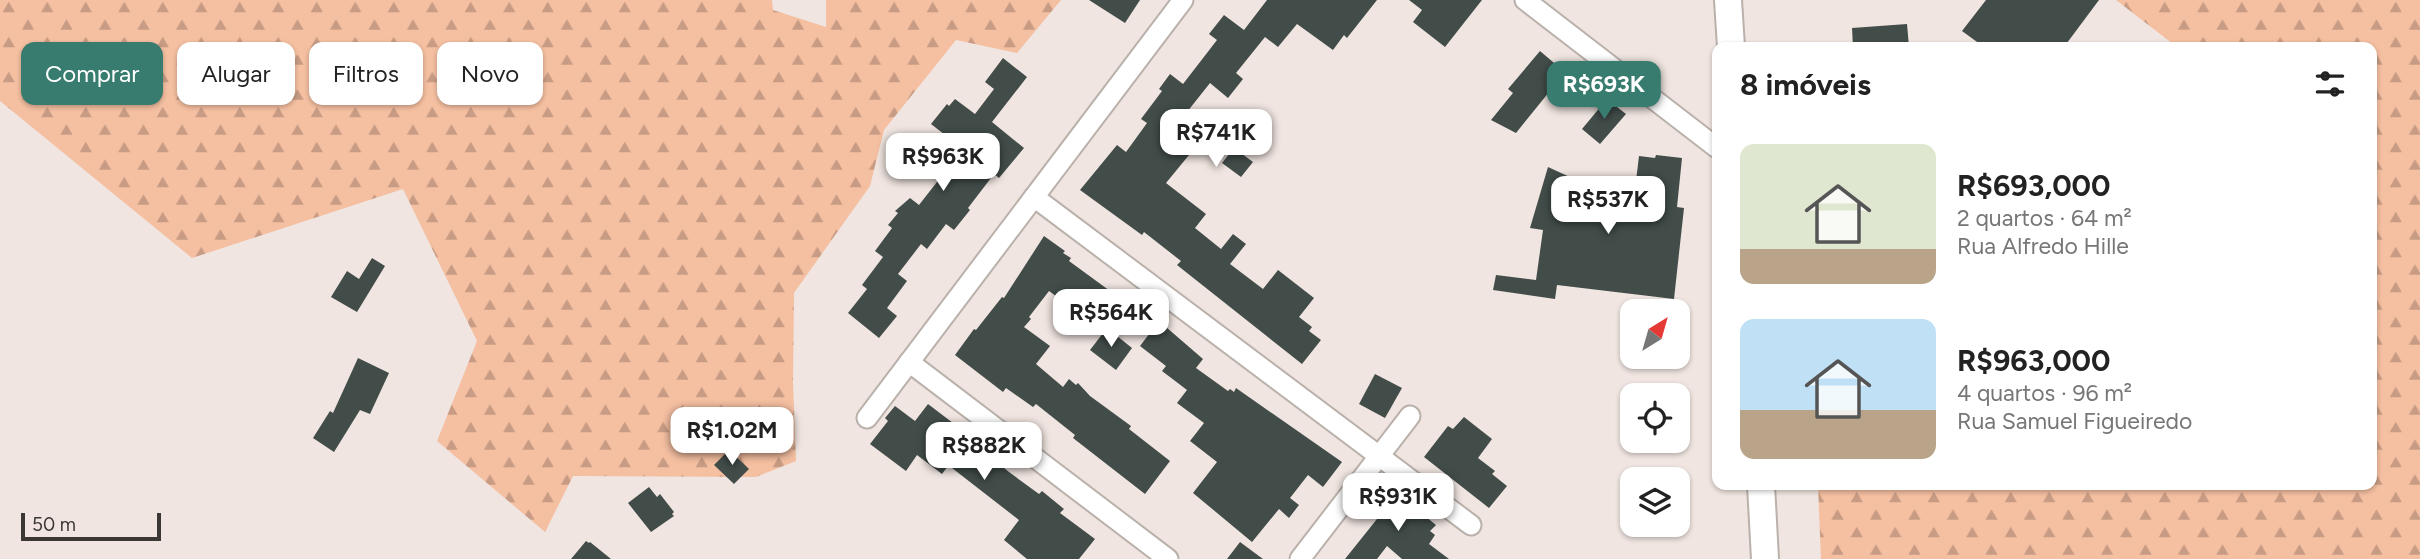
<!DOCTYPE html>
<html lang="pt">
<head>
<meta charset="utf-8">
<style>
	body { margin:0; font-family:Figtree,sans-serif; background:#f6f6f6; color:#222; height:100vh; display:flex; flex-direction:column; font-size:26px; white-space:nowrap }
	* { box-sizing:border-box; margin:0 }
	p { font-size:23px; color:#767676 }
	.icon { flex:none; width:38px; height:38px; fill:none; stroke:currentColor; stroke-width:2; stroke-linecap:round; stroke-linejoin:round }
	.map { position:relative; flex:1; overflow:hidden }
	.details { position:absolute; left:1712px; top:42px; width:665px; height:448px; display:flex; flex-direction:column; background:#fff; border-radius:14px; box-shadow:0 2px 5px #0004 }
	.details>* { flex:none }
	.banner { position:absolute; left:21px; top:42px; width:665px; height:63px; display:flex; gap:14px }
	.needle { width:46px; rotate:37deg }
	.fabs { position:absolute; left:1620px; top:299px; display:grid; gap:14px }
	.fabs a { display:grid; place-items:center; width:70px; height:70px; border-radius:14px; background:#fff; box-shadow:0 2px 5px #0004; font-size:35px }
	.scale { position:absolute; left:21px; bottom:18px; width:140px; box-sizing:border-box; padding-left:7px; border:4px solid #3b3735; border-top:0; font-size:19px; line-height:24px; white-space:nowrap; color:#3b3735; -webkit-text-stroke:5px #f0e5e0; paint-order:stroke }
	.price { position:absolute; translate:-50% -60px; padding:0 16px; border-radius:14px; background:#fff; color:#222; font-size:23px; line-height:46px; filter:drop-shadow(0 2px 4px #0008) }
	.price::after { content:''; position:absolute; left:50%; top:42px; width:21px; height:16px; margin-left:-10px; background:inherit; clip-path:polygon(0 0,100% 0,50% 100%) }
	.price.selected { background:#387c70; color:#fff }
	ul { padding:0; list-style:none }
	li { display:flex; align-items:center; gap:21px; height:175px; padding:0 28px }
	li span { display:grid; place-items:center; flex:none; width:196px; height:140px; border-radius:14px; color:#555 }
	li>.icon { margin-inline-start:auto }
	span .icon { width:84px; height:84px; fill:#fffc; stroke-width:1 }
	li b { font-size:30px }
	h2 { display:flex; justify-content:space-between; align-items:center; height:84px; padding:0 28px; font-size:30px }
	.tag { padding:0 24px; border-radius:14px; background:#fff; box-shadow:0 2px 5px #0004; font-size:24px; line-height:63px }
	.tag.selected { background:#387c70; color:#fff }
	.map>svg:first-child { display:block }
</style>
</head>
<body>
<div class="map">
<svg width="2420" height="559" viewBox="0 0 2420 559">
	<defs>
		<pattern id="forest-firs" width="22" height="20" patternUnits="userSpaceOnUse" patternTransform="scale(1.75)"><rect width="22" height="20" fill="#f5bfa1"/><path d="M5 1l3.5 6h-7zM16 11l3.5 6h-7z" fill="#c89c84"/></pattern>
	</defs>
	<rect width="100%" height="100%" fill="#f0e5e0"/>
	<g fill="url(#forest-firs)">
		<polygon points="0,0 772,0 773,10 826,27 826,0 1061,0 1017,53 956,40 884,130 870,186 794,293 793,382 796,461 756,477 573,476 545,532 437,441 477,341 403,189 192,258 0,101"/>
		<polygon points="2116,0 2420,0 2420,559 1821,559 1818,485 2371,485 2371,47 2177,47"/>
	</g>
	<g fill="#424d4a">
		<polygon points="1089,0 1140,0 1125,23"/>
		<polygon points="1267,0 1377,0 1347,38 1344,35 1333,50 1297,24 1278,47 1265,37 1236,73 1243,79 1228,98 1210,83 1187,112 1201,123 1186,144 1191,148 1187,154 1189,155 1166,183 1206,214 1195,228 1221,249 1233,234 1246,244 1230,264 1263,289 1278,270 1314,298 1299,317 1312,327 1309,331 1321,340 1302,364 1177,265 1181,261 1144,232 1142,235 1080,190 1117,145 1126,152 1147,123 1141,119 1162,91 1159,89 1170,74 1183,84 1217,40 1209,34 1224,15 1244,30"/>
		<polygon points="1409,0 1482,0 1445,47 1413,22 1422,10"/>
		<polygon points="1986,0 2099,0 2064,47 1984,47 1962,31"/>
		<polygon points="1907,24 1909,47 1853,47 1852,28"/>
		<polygon points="1540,51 1560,68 1553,77 1558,81 1516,133 1491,120 1513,93 1508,89"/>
		<polygon points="1003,58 1027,77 992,122 1024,148 999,178 994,174 968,208 970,210 954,230 946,224 927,249 921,244 898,274 907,281 887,308 897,316 879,338 848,313 867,289 862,285 883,257 875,251 892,228 888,225 898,213 895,211 910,198 919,205 944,173 939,169 958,145 931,124 947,104 949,106 955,99 975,114 994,89 985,82"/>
		<polygon points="1607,99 1626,114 1600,144 1582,129"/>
		<polygon points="1234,148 1253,162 1241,177 1222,163"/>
		<polygon points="1656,155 1682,158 1677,207 1684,208 1674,299 1557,285 1555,299 1493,290 1496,275 1536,280 1543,230 1530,228 1548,167 1633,206 1639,156 1655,158"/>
		<polygon points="1044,236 1065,251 1063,253 1071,258 1069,261 1121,299 1099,328 1049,291 1029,317 1031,319 1024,327 1050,346 1036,364 1063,387 1069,379 1076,385 1078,383 1090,396 1131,426 1129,429 1170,461 1145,494 1073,438 1075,435 1036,404 1033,407 1006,388 1003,392 955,355 974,329 976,330 1002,297 1004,298"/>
		<polygon points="372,258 385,266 357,312 331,297 347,271 359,279"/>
		<polygon points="1159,321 1203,359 1196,368 1228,391 1230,389 1234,392 1236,388 1342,462 1323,487 1308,475 1290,498 1299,505 1289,518 1279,509 1252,542 1193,493 1217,462 1190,441 1204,423 1177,403 1187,390 1162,371 1166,366 1140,346"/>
		<polygon points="1107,328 1132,348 1116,370 1090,350"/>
		<polygon points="358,358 389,373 370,414 360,410 334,452 313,438 330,411 333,413"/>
		<polygon points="1375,374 1402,388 1385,418 1359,404"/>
		<polygon points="928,404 974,439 972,442 1009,472 1039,494 1042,491 1064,509 1060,513 1095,539 1079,559 1027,559 1004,540 1019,520 952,468 948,466 942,474 917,455 906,471 870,444 888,421 885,418 895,406 915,421"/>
		<polygon points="1464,417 1492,439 1478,458 1495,471 1492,474 1507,486 1489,508 1424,457 1448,426 1453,429"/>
		<polygon points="729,450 749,469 734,484 714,465"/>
		<polygon points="649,487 657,497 660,494 674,512 672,514 674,516 651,532 628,503"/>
		<polygon points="1392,489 1436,525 1430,531 1435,535 1429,544 1449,559 1402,559 1387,546 1377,559 1345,559 1385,509 1379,505"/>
		<polygon points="586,541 589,543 590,542 611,559 571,559"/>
		<polygon points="1240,542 1263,559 1227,559"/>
	</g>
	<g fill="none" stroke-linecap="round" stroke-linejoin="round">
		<g stroke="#bab1ab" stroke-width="23">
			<g id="minor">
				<polyline points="1525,0 1717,148"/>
				<polyline points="1034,197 1471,525"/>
				<polyline points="909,362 1168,559"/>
				<polyline points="867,418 1183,0"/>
				<polyline points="1300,559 1410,416"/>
			</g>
		</g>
		<g stroke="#bab1ab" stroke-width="30">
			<g id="secondary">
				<polyline points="1728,0 1731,47"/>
				<polyline points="1761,485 1765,559"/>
			</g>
		</g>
		<use href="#minor" stroke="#fff" stroke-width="19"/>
		<use href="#secondary" stroke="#fff" stroke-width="26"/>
	</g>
</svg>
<div class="fabs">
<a><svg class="needle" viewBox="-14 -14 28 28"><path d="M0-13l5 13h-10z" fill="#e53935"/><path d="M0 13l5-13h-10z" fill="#767676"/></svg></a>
<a><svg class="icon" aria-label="locate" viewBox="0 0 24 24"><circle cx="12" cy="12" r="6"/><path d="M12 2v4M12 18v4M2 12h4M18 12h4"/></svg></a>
<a><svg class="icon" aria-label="layers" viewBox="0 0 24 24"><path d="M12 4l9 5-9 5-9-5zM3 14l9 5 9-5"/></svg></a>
</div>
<div class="scale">50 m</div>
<b class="price selected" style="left:1604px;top:121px">R$693K</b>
<b class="price" style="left:1216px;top:169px">R$741K</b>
<b class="price" style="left:943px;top:193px">R$963K</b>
<b class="price" style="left:1608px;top:236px">R$537K</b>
<b class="price" style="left:1111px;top:349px">R$564K</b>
<b class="price" style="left:732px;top:467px">R$1.02M</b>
<b class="price" style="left:984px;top:482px">R$882K</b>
<b class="price" style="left:1398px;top:533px">R$931K</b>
<div class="banner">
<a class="tag selected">Comprar</a>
<a class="tag">Alugar</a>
<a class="tag">Filtros</a>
<a class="tag">Novo</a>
</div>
<section class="details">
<h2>8 imóveis<svg class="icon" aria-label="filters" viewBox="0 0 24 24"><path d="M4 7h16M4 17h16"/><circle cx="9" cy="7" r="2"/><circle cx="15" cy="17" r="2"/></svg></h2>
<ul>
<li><span style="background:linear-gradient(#dfe7d0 75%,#b9a48a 0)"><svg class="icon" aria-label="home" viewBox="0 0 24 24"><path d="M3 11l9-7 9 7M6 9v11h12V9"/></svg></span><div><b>R$693,000</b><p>2 quartos · 64 m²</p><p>Rua Alfredo Hille</p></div></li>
<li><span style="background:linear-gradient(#bfe0f5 65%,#b9a48a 0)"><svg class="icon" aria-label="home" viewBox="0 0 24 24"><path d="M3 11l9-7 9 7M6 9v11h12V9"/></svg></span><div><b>R$963,000</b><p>4 quartos · 96 m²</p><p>Rua Samuel Figueiredo</p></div></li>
</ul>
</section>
</div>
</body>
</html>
